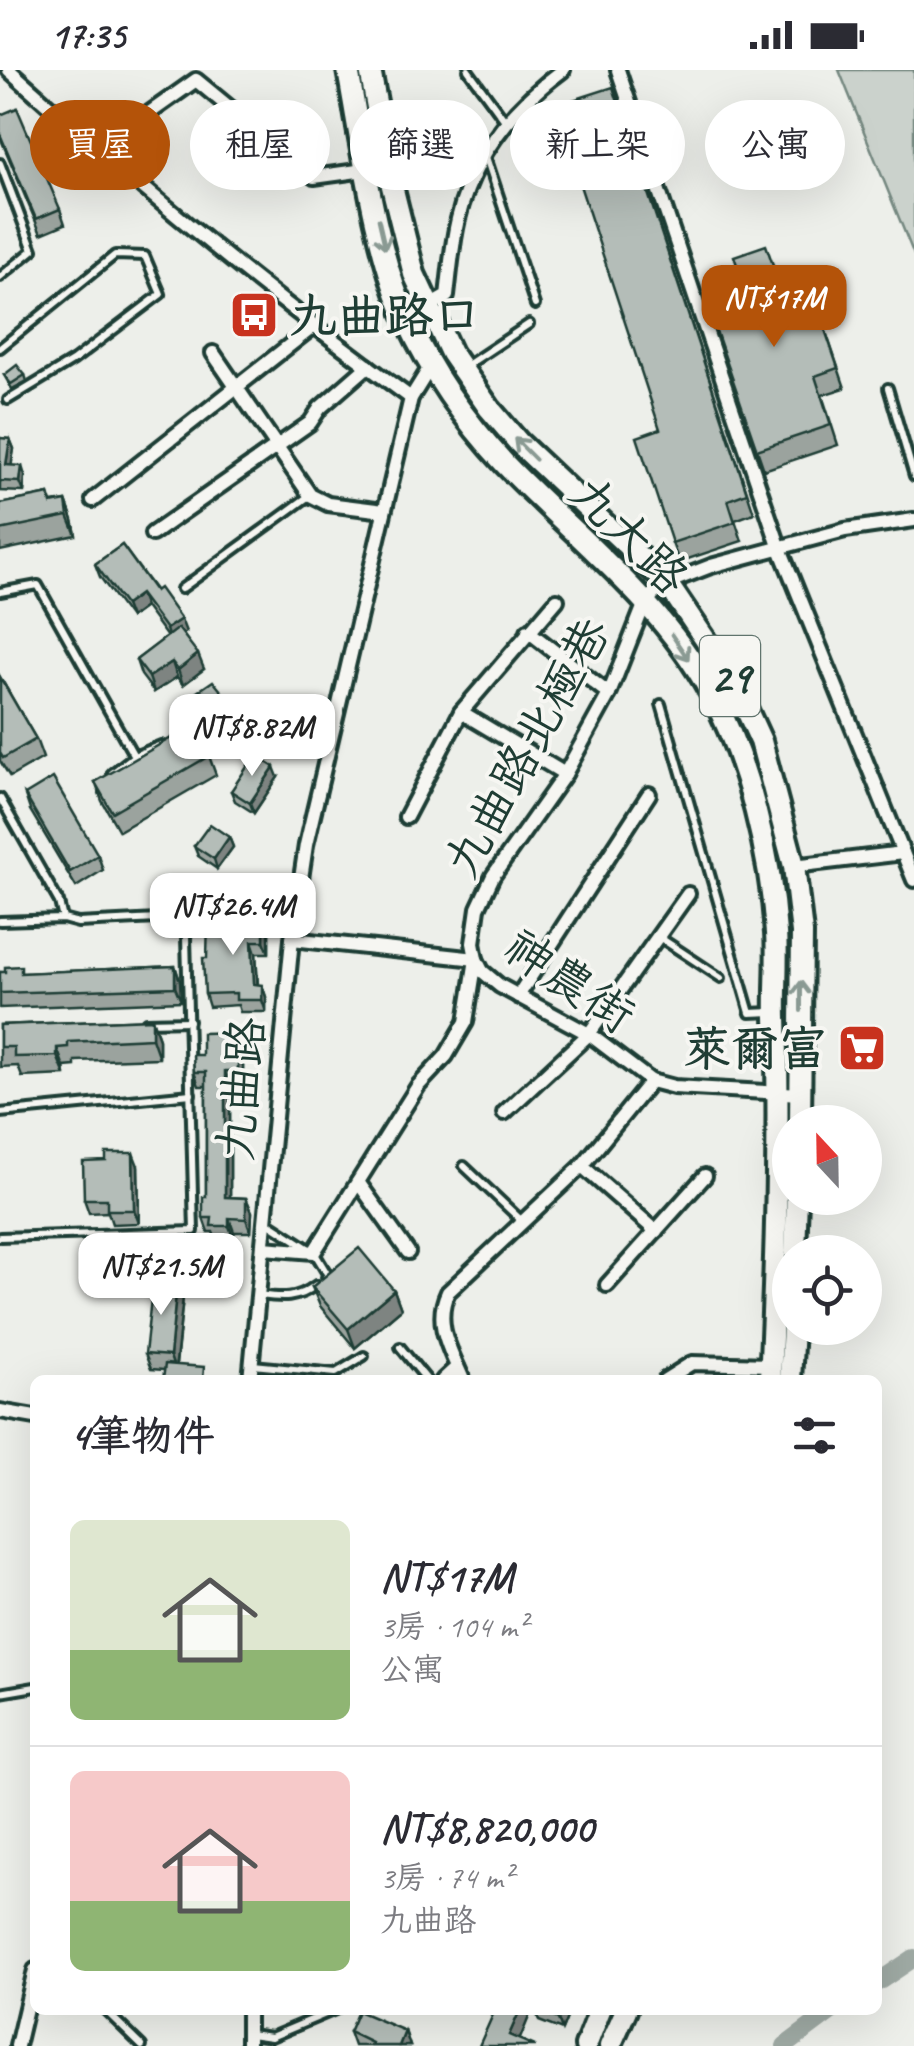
<!DOCTYPE html>
<html lang="zh-TW">
<head>
<meta charset="utf-8">
<style>
	body { margin:0; font-family:Caveat,"LXGW WenKai TC",sans-serif; background:#f2f2f3; color:#2b2b33; height:100vh; display:flex; flex-direction:column; font-size:38px; white-space:nowrap }
	* { box-sizing:border-box; margin:0 }
	p { font-size:32px; color:#7c7c81 }
	.icon { flex:none; width:55px; height:55px; fill:none; stroke:currentColor; stroke-width:2; stroke-linecap:round; stroke-linejoin:round }
	.map { position:relative; flex:1; overflow:hidden }
	.panel { position:absolute; left:30px; top:1305px; width:852px; height:640px; display:flex; flex-direction:column; background:#fff; border-radius:15px; box-shadow:0 10px 40px #0002 }
	.panel>* { flex:none }
	.banner { position:absolute; left:30px; top:30px; width:855px; height:90px; display:flex; gap:20px }
	.needle { width:65px; rotate:338deg }
	.tools { position:absolute; left:772px; top:1035px; display:grid; gap:20px }
	.tools a { display:grid; place-items:center; width:110px; height:110px; border-radius:50%; background:#fff; box-shadow:0 10px 40px #0002; font-size:50px }
	.price { position:absolute; translate:-50% -85px; padding:0 22px; border-radius:20px; background:#fff; color:#222; font-size:32px; line-height:65px; filter:drop-shadow(0 2px 5px #0008) }
	.price::after { content:''; position:absolute; left:50%; top:60px; width:30px; height:22px; margin-left:-15px; background:inherit; clip-path:polygon(0 0,100% 0,50% 100%) }
	.price.selected { background:#b45309; color:#fff }
	ul { padding:0; list-style:none }
	li { display:flex; align-items:center; gap:30px; height:250px; padding:0 40px }
	li+li { border-top:2px solid #e1e1e2 }
	li span { display:grid; place-items:center; flex:none; width:280px; height:200px; border-radius:15px; color:#555 }
	li>.icon { margin-inline-start:auto }
	span .icon { width:120px; height:120px; fill:#fffc; stroke-width:1 }
	li b { font-size:42px }
	h2 { display:flex; justify-content:space-between; align-items:center; height:120px; padding:0 40px; font-size:42px }
	.chip { padding:0 35px; border-radius:45px; background:#fff; box-shadow:0 10px 40px #0002; font-size:35px; line-height:90px }
	.chip.selected { background:#b45309; color:#fff }
	.status { display:flex; justify-content:space-between; align-items:center; height:70px; padding:0 50px; background:#fff; direction:ltr }
	.status svg { height:28px; fill:currentColor }
	.map>svg:first-child { display:block }
</style>
</head>
<body>
<div class="status"><b>17:35</b><svg viewBox="0 0 49 12"><path d="M0 12V9h3v3zM5 12V6h3v6zM10 12V3h3v9zM15 12V0h3v12zM26 1h20v11H26zM47 4h2v5h-2z"/></svg></div>
<div class="map">
<svg width="914" height="1976" viewBox="0 0 914 1976">
	<rect width="100%" height="100%" fill="#edefea"/>
	<filter id="ink" filterUnits="userSpaceOnUse"><feTurbulence type="fractalNoise" baseFrequency=".01" numOctaves="2"/><feDisplacementMap in="SourceGraphic" scale="20" xChannelSelector="R" yChannelSelector="G"/><feConvolveMatrix kernelMatrix="1 2 1 2 8 2 1 2 1" color-interpolation-filters="sRGB"/></filter>
	<g filter="url(#ink)">
		<polygon fill="#cbd2cc" stroke="#758880" stroke-width="2.5" points="839,0 914,0 914,185"/>
		<g fill="none" stroke-linecap="round" stroke-linejoin="round">
			<g stroke="#9faaa4" stroke-width="18">
				<polyline points="878,1912 914,1888"/>
				<polyline points="785,1976 833,1940"/>
			</g>
			<g stroke="#1f3d34" stroke-width="14">
				<g id="service">
					<polyline points="468,0 506,52"/>
					<polyline points="485,84 535,235"/>
					<polyline points="0,93 33,180 0,207"/>
					<polyline points="0,278 115,185 145,186 161,224 74,290 8,330"/>
					<polyline points="463,298 529,254"/>
					<polyline points="888,318 914,406"/>
					<polyline points="181,519 309,426"/>
					<polyline points="0,522 38,515 134,686 112,703"/>
					<polyline points="661,634 750,943 772,942"/>
					<polyline points="134,686 161,675"/>
					<polyline points="0,728 59,832 63,849"/>
					<polyline points="0,851 63,849 78,853 296,842"/>
					<polyline points="659,867 721,908"/>
					<polyline points="146,952 189,951"/>
					<polyline points="0,1043 191,1024"/>
					<polyline points="464,1096 523,1152"/>
					<polyline points="266,1151 314,1182 328,1205 326,1207"/>
					<polyline points="0,1167 194,1161 186,867 191,847"/>
					<path d="M258,1225C282,1228 296,1230 316,1215"/>
					<polyline points="400,1277 427,1310"/>
					<polyline points="253,1295 336,1303 364,1286"/>
					<polyline points="0,1623 35,1617"/>
					<polyline points="105,1940 142,1976"/>
					<polyline points="250,1964 271,1967 335,1940"/>
				</g>
			</g>
			<g stroke="#1f3d34" stroke-width="20">
				<g id="minor">
					<path d="M9,0C137,116 271,226 411,328"/>
					<polyline points="618,0 779,476 914,810"/>
					<polyline points="97,80 196,10 314,107 372,99"/>
					<path d="M407,249L447,226C450,201 452,174 458,149C473,86 513,37 563,0"/>
					<polyline points="213,283 310,425 328,434 384,441"/>
					<polyline points="93,430 314,256"/>
					<polyline points="152,464 310,353 320,338 368,296"/>
					<polyline points="528,561 609,624"/>
					<polyline points="461,642 565,704"/>
					<polyline points="406,747 461,642 557,530"/>
					<polyline points="794,796 903,783"/>
					<polyline points="292,869 476,889 482,901 500,916 589,964 651,1011 674,1017 801,1024"/>
					<polyline points="518,926 649,724"/>
					<polyline points="504,1043 589,964 688,824"/>
					<polyline points="582,1096 656,1161"/>
					<polyline points="358,1112 408,1182"/>
					<polyline points="263,1178 314,1182 418,1016 446,986 466,952 476,889 473,873 478,838 493,806 565,704 609,624 646,530 667,513 711,496 845,460 914,450"/>
					<polyline points="607,1215 705,1106"/>
					<polyline points="250,1310 292,869 306,775 411,328 432,294"/>
					<polyline points="443,1310 457,1297"/>
					<path d="M463,1310C451,1281 433,1253 448,1222L582,1096L651,1011"/>
					<polyline points="665,1310 692,1293 771,1295"/>
					<polyline points="0,1341 35,1347"/>
					<polyline points="17,1976 35,1900"/>
					<polyline points="248,1976 248,1940"/>
				</g>
			</g>
			<g stroke="#1f3d34" stroke-width="28">
				<g id="primary">
					<path d="M348,0C362,76 375,180 407,250C431,302 466,352 505,394C576,468 661,531 711,623C748,690 771,788 776,863C778,891 775,919 776,947C780,1068 776,1189 770,1310"/>
					<polyline points="370,0 391,112 414,204 451,283 489,338 519,373 667,513 734,612 761,671 794,796 802,863 800,1052"/>
					<polyline points="795,1182 797,1128"/>
					<polyline points="790,1310 793,1258"/>
					<polyline points="586,1976 600,1940"/>
					<polyline points="610,1976 626,1940"/>
				</g>
			</g>
			<use href="#service" stroke="#f6f6f2" stroke-width="6"/>
			<use href="#minor" stroke="#f6f6f2" stroke-width="12"/>
			<use href="#primary" stroke="#f6f6f2" stroke-width="20"/>
		</g>
		<g fill="#9ba39e" stroke="#1f3d34" stroke-width="2.5">
			<polygon points="620,37 754,443 735,450 742,471 679,492 672,473 660,359"/>
			<polygon points="0,45 60,139 65,154 41,164 0,67"/>
			<polygon points="806,203 845,318 822,325 838,375 764,400 706,232"/>
			<polygon points="4,305 25,305 27,311 12,319"/>
			<polygon points="0,368 10,369 14,379 11,395 25,406 24,422 0,421"/>
			<polygon points="49,424 52,433 66,431 73,450 76,465 0,481 0,434"/>
			<polygon points="122,475 186,562 183,564 204,599 183,615 177,607 154,622 141,605 136,590 167,567 145,537 130,548 100,507 95,494"/>
			<polygon points="0,607 36,669 43,688 10,707 0,691"/>
			<polygon points="194,624 240,644 244,654 222,668 197,634"/>
			<polygon points="209,686 216,705 119,761 102,731 95,712"/>
			<polygon points="278,707 254,743 235,731 231,721"/>
			<polygon points="25,725 98,785 103,800 76,817 30,740"/>
			<polygon points="229,767 233,777 217,799 198,786 194,776"/>
			<polygon points="264,849 269,862 269,883 256,883 258,915 262,915 266,927 266,942 240,942 238,935 209,937 205,924 207,888"/>
			<polygon points="175,896 180,911 181,931 0,938 0,902 24,903"/>
			<polygon points="152,949 159,969 159,988 75,991 75,996 64,997 65,1005 22,1007 18,996 0,997 0,955"/>
			<polygon points="238,962 243,976 243,1015 230,1015 230,1127 246,1128 252,1142 251,1162 234,1162 234,1170 216,1170 213,1162 208,1162 203,1148 206,1127 206,1016 199,1016 194,1002 202,985"/>
			<polygon points="138,1096 139,1153 112,1154 108,1142 89,1143 84,1129"/>
			<polygon points="312,1217 394,1220 401,1239 355,1278 320,1236"/>
			<polygon points="183,1227 176,1295 164,1300 151,1299 145,1284"/>
			<polygon points="536,1940 570,1940 562,1960 539,1951"/>
			<polygon points="405,1961 410,1976 354,1976 349,1962"/>
		</g>
		<g fill="#7e8481" stroke="#1f3d34" stroke-width="2.5">
			<polygon points="10,369 14,379 10,405 6,395"/>
			<polygon points="22,396 25,406 24,422 20,412"/>
			<polygon points="66,431 73,450 76,465 68,446"/>
			<polygon points="140,524 145,537 130,548 125,535"/>
			<polygon points="181,549 186,562 170,573 166,559"/>
			<polygon points="198,584 204,599 183,615 178,600"/>
			<polygon points="172,592 177,607 154,622 149,607"/>
			<polygon points="240,644 244,654 222,668 219,658"/>
			<polygon points="274,697 278,707 254,743 250,733"/>
			<polygon points="229,767 233,777 217,799 214,789"/>
			<polygon points="264,849 269,862 269,883 264,871"/>
			<polygon points="252,871 256,883 258,927 254,914"/>
			<polygon points="175,896 180,911 181,931 175,917"/>
			<polygon points="262,915 266,927 266,942 262,930"/>
			<polygon points="152,949 159,969 159,988 152,968"/>
			<polygon points="238,962 243,976 243,1015 238,1001"/>
			<polygon points="57,978 64,997 65,1005 57,986"/>
			<polygon points="225,1001 230,1015 230,1141 225,1127"/>
			<polygon points="133,1083 138,1096 139,1153 134,1140"/>
			<polygon points="246,1128 252,1142 251,1162 246,1149"/>
			<polygon points="229,1148 234,1162 234,1170 229,1156"/>
			<polygon points="177,1212 183,1227 175,1301 170,1286"/>
			<polygon points="394,1220 401,1239 355,1278 348,1259"/>
			<polygon points="520,1940 530,1940 531,1942 517,1976 509,1965"/>
			<polygon points="562,1940 570,1940 562,1960 558,1949"/>
			<polygon points="405,1961 410,1976 399,1976"/>
		</g>
		<g fill="#b4bdb8" stroke="#1f3d34" stroke-width="2.5">
			<polygon points="613,17 747,423 728,430 735,452 672,473 637,367 660,359 554,36"/>
			<polygon points="17,38 60,139 36,149 0,64 0,45"/>
			<polygon points="766,175 779,212 806,203 838,298 815,306 831,355 757,380 706,232 745,219 734,186"/>
			<polygon points="17,295 25,305 11,314 4,305"/>
			<polygon points="0,368 10,369 6,395 22,396 20,412 0,411"/>
			<polygon points="49,424 51,434 66,431 68,446 0,460 0,434"/>
			<polygon points="122,475 155,521 159,518 181,549 166,559 140,524 125,535 95,494"/>
			<polygon points="178,558 198,584 178,600 172,592 149,607 136,590"/>
			<polygon points="0,607 36,669 3,688 0,683"/>
			<polygon points="213,611 240,644 219,658 194,624"/>
			<polygon points="192,656 209,686 112,742 95,712"/>
			<polygon points="255,685 274,697 250,733 231,721"/>
			<polygon points="53,708 98,785 70,802 25,725"/>
			<polygon points="210,754 229,767 214,789 194,776"/>
			<polygon points="208,849 264,849 264,871 252,871 254,914 262,915 262,930 236,930 236,923 205,924 203,888 207,888"/>
			<polygon points="21,896 21,903 175,896 175,917 0,923 0,902 5,902 5,897"/>
			<polygon points="152,949 152,968 68,972 68,977 57,978 57,986 14,987 14,977 0,977 0,955"/>
			<polygon points="238,962 238,1001 225,1001 225,1127 246,1128 246,1149 229,1148 229,1156 211,1156 212,1148 203,1148 203,1127 206,1127 206,1002 194,1002 193,985 202,985 202,963"/>
			<polygon points="106,1083 133,1083 134,1140 107,1140 107,1129 84,1129 83,1092 106,1091"/>
			<polygon points="359,1178 394,1220 348,1259 312,1217"/>
			<polygon points="153,1210 177,1212 170,1286 145,1284"/>
			<polygon points="165,1294 204,1297 203,1310 163,1310"/>
			<polygon points="495,1940 520,1940 509,1965 535,1976 479,1976"/>
			<polygon points="536,1940 562,1940 558,1949"/>
			<polygon points="358,1941 405,1961 399,1976 371,1976 372,1973 349,1962"/>
		</g>
		<defs><path id="oneway-shaft" d="M-6 0H5M1.5-3L5.5 0L1.5 3" fill="none" stroke-width="1.6" stroke-linecap="round" stroke-linejoin="round" transform="scale(2.5)"/></defs>
		<g stroke="#8a9a93">
			<use href="#oneway-shaft" transform="translate(382 164) rotate(77)"/>
			<use href="#oneway-shaft" transform="translate(525 379) rotate(-135)"/>
			<use href="#oneway-shaft" transform="translate(680 577) rotate(56)"/>
			<use href="#oneway-shaft" transform="translate(801 926) rotate(-90)"/>
		</g>
	</g>
	<defs>
		<g id="bus-square" transform="scale(2.5)"><rect x="-9" y="-9" width="18" height="18" rx="4" fill="#c8321e" stroke="#f6f6f2"/><path d="M-5-6H5V4H4V6H2V4H-2V6H-4V4H-5ZM-3.5-4V0h7V-4ZM-3.5 1.2v1.5H-2V1.2ZM2 1.2v1.5H3.5V1.2Z" fill="#fff"/></g>
		<g id="supermarket-square" transform="scale(2.5)"><rect x="-9" y="-9" width="18" height="18" rx="4" fill="#c8321e" stroke="#f6f6f2"/><path d="M-6-5.5h2.5l.6 2H6L4.5 2H-2.5L-4.4-4H-6ZM-1.5 3.2a1.3 1.3 0 1 0 .1 0ZM3 3.2a1.3 1.3 0 1 0 .1 0Z" fill="#fff"/></g>
	</defs>
	<g fill-rule="evenodd">
		<use href="#bus-square" x="254" y="245"/>
		<use href="#supermarket-square" x="862" y="978"/>
	</g>
	<g text-anchor="middle" stroke-width="8" stroke-linejoin="round" paint-order="stroke">
		<rect fill="#f6f6f2" stroke="#60746d" stroke-width="2.5" x="700" y="566" width="60" height="80" rx="8"/>
		<g font-size="45" font-weight="bold" fill="#1f3d34">
			<text x="730" y="622">29</text>
		</g>
		<g font-size="48" font-weight="bold" fill="#1f3d34" stroke="#f6f6f2" text-anchor="start">
			<text x="289" y="262">九曲路口</text>
			<text x="827" y="995" text-anchor="end">萊爾富</text>
		</g>
		<g font-size="48" fill="#1f3d34" stroke="#f6f6f2">
			<text transform="translate(630 464) rotate(45)" y="17">九大路</text>
			<text transform="translate(526 677) rotate(-61)" y="17">九曲路北極巷</text>
			<text transform="translate(570 910) rotate(34)" y="17">神農街</text>
			<text transform="translate(240 1019) rotate(-85)" y="17">九曲路</text>
		</g>
	</g>
</svg>
<div class="tools">
<a><svg class="needle" viewBox="-14 -14 28 28"><path d="M0-13l5 13h-10z" fill="#e53935"/><path d="M0 13l5-13h-10z" fill="#7c7c81"/></svg></a>
<a><svg class="icon" aria-label="locate" viewBox="0 0 24 24"><circle cx="12" cy="12" r="6"/><path d="M12 2v4M12 18v4M2 12h4M18 12h4"/></svg></a>
</div>
<b class="price selected" style="left:774px;top:280px">NT$17M</b>
<b class="price" style="left:252px;top:709px">NT$8.82M</b>
<b class="price" style="left:233px;top:888px">NT$26.4M</b>
<b class="price" style="left:161px;top:1248px">NT$21.5M</b>
<div class="banner">
<a class="chip selected">買屋</a>
<a class="chip">租屋</a>
<a class="chip">篩選</a>
<a class="chip">新上架</a>
<a class="chip">公寓</a>
</div>
<section class="panel">
<h2>4筆物件<svg class="icon" aria-label="filters" viewBox="0 0 24 24"><path d="M4 7h16M4 17h16"/><circle cx="9" cy="7" r="2"/><circle cx="15" cy="17" r="2"/></svg></h2>
<ul>
<li><span style="background:linear-gradient(#dfe7d0 65%,#8fb573 0)"><svg class="icon" aria-label="home" viewBox="0 0 24 24"><path d="M3 11l9-7 9 7M6 9v11h12V9"/></svg></span><div><b>NT$17M</b><p>3房 · 104 m²</p><p>公寓</p></div></li>
<li><span style="background:linear-gradient(#f6c9c9 65%,#8fb573 0)"><svg class="icon" aria-label="home" viewBox="0 0 24 24"><path d="M3 11l9-7 9 7M6 9v11h12V9"/></svg></span><div><b>NT$8,820,000</b><p>3房 · 74 m²</p><p>九曲路</p></div></li>
</ul>
</section>
</div>
</body>
</html>
